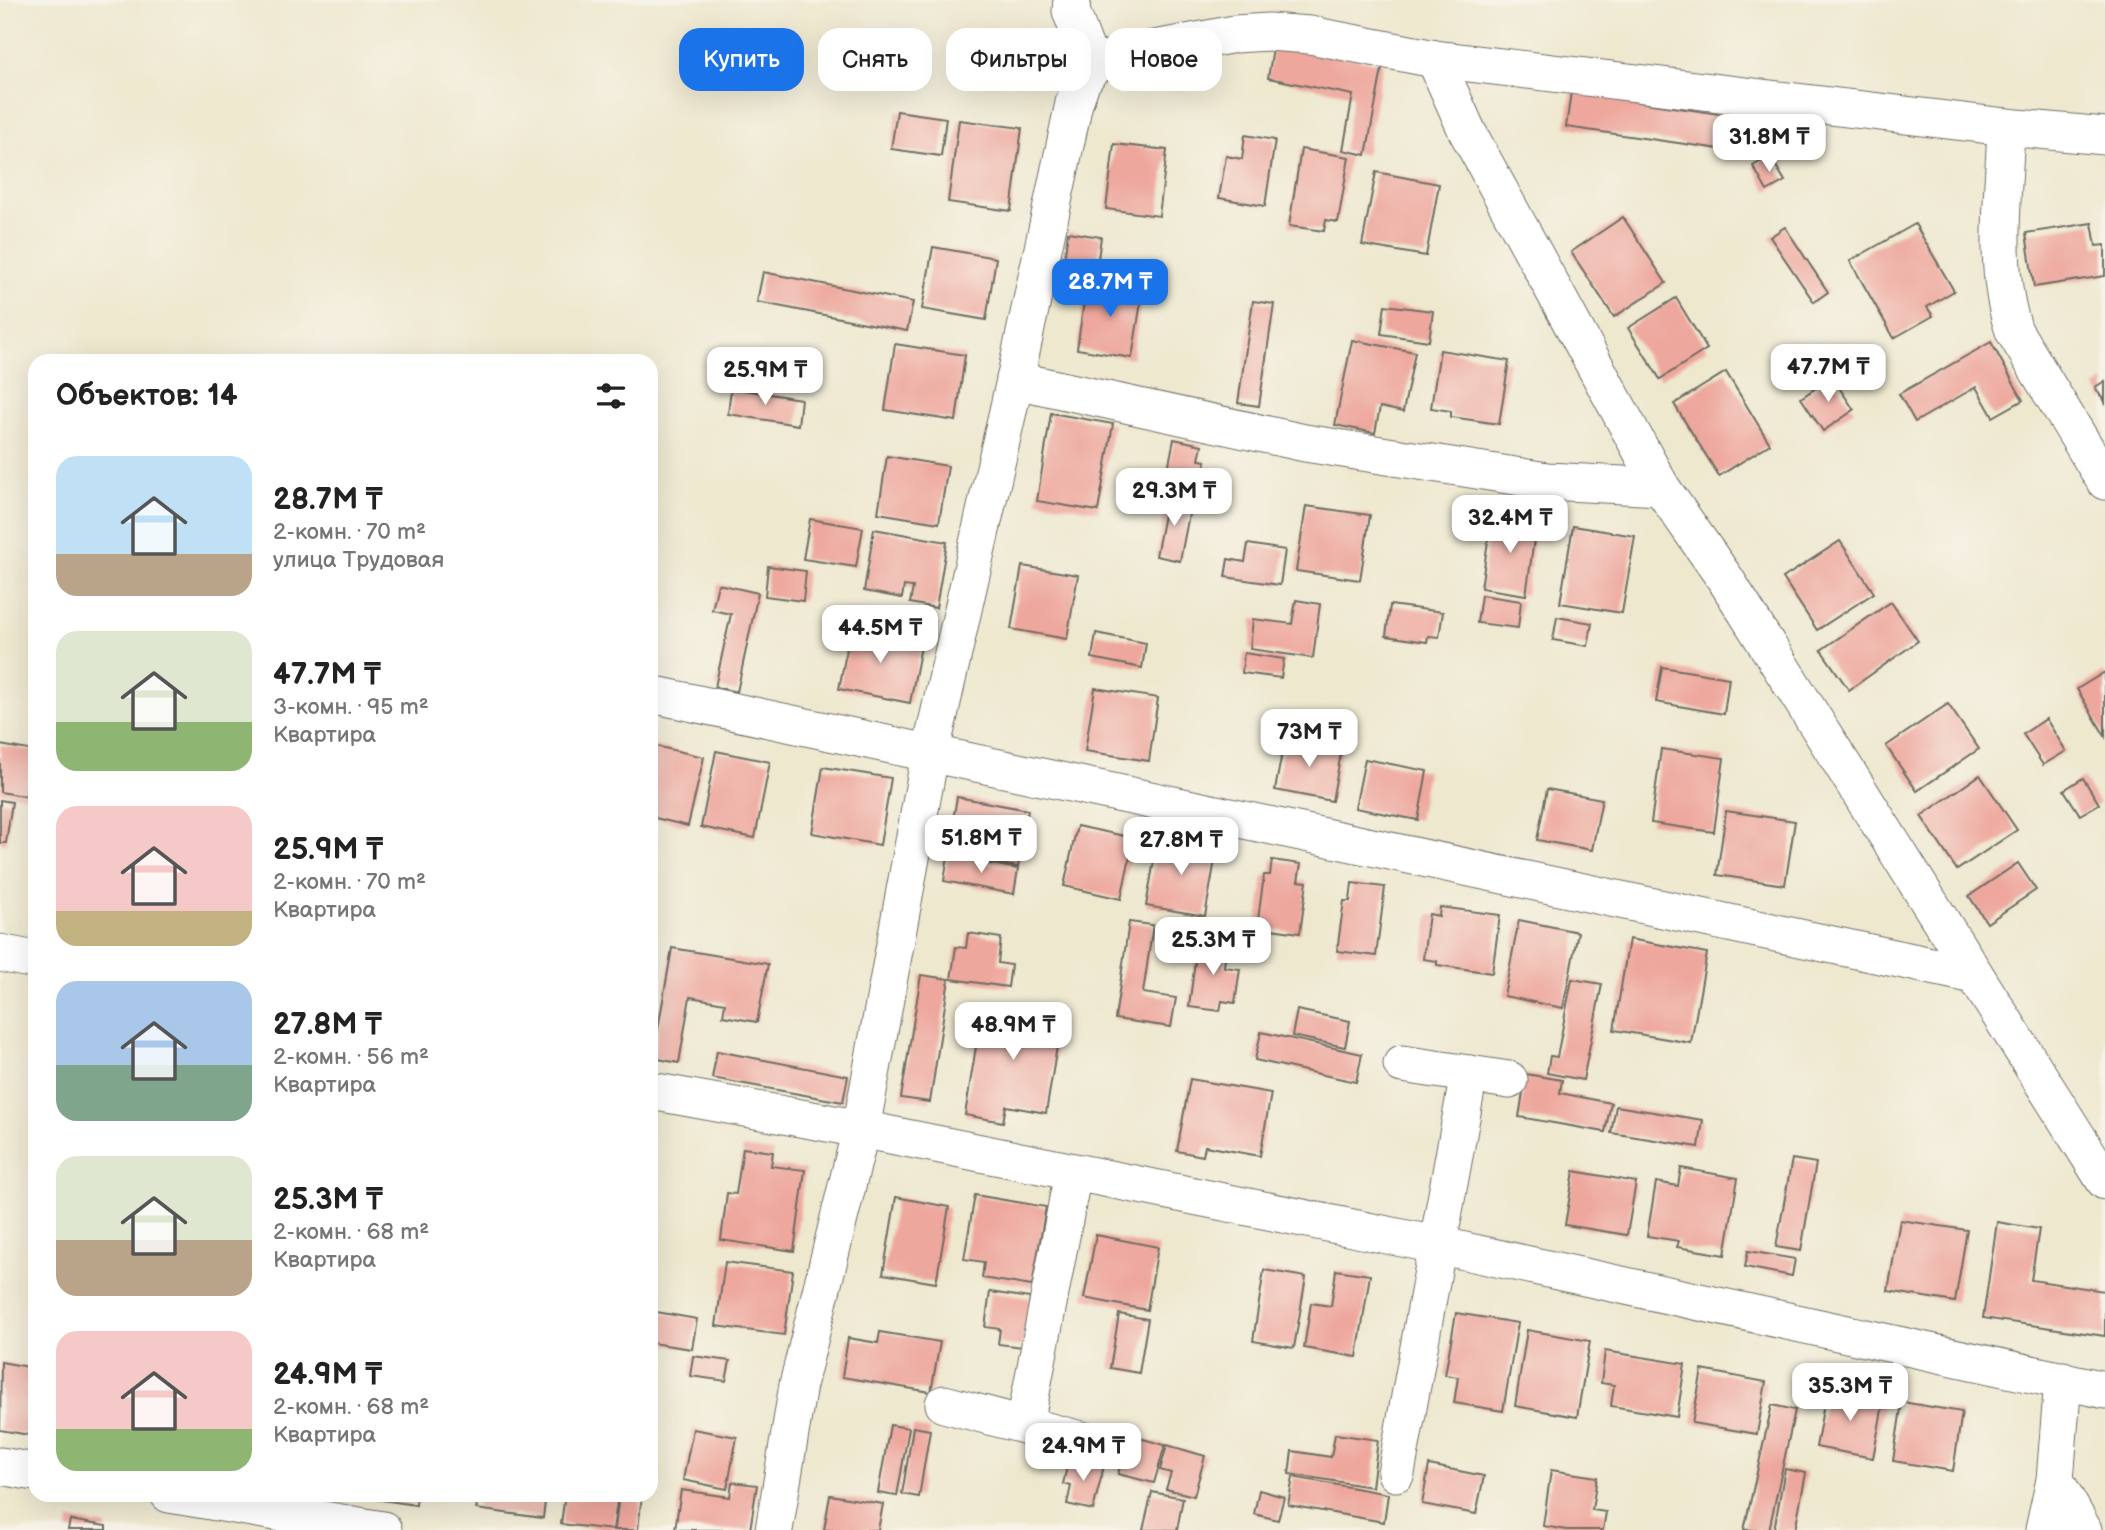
<!DOCTYPE html>
<html lang="ru">
<head>
<meta charset="utf-8">
<style>
	body { margin:0; font-family:"Balsamiq Sans",sans-serif; background:#f6f6f6; color:#222; height:100vh; display:flex; flex-direction:column; font-size:26px; white-space:nowrap }
	* { box-sizing:border-box; margin:0 }
	p { font-size:23px; color:#767676 }
	.icon { flex:none; width:38px; height:38px; fill:none; stroke:currentColor; stroke-width:2; stroke-linecap:round; stroke-linejoin:round }
	.map { position:relative; flex:1; overflow:hidden }
	.panel { position:absolute; left:28px; top:354px; width:630px; height:1148px; display:flex; flex-direction:column; background:#fff; border-radius:21px; box-shadow:0 7px 28px #0002 }
	.panel>* { flex:none }
	.guide { position:absolute; left:679px; top:28px; width:665px; height:63px; display:flex; gap:14px }
	.price { position:absolute; translate:-50% -60px; padding:0 16px; border-radius:14px; background:#fff; color:#222; font-size:23px; line-height:46px; filter:drop-shadow(0 2px 4px #0008) }
	.price::after { content:''; position:absolute; left:50%; top:42px; width:21px; height:16px; margin-left:-10px; background:inherit; clip-path:polygon(0 0,100% 0,50% 100%) }
	.price.active { background:#1a73e8; color:#fff }
	ul { padding:0; list-style:none }
	li { display:flex; align-items:center; gap:21px; height:175px; padding:0 28px }
	li span { display:grid; place-items:center; flex:none; width:196px; height:140px; border-radius:21px; color:#555 }
	li>.icon { margin-inline-start:auto }
	span .icon { width:84px; height:84px; fill:#fffc; stroke-width:1 }
	li b { font-size:30px }
	h2 { display:flex; justify-content:space-between; align-items:center; height:84px; padding:0 28px; font-size:30px }
	.chip { padding:0 24px; border-radius:21px; background:#fff; box-shadow:0 7px 28px #0002; font-size:24px; line-height:63px }
	.chip.active { background:#1a73e8; color:#fff }
	.map>svg:first-child { display:block }
</style>
</head>
<body>
<div class="map">
<svg width="2105" height="1530" viewBox="0 0 2105 1530">
	<rect width="100%" height="100%" fill="#f7f3e8"/>
	<filter id="ink" filterUnits="userSpaceOnUse"><feTurbulence type="fractalNoise" baseFrequency=".0143" numOctaves="2"/><feDisplacementMap in="SourceGraphic" scale="14" xChannelSelector="R" yChannelSelector="G"/><feConvolveMatrix kernelMatrix="1 2 1 2 8 2 1 2 1" color-interpolation-filters="sRGB"/></filter>
	<filter id="wash" filterUnits="userSpaceOnUse"><feTurbulence type="fractalNoise" baseFrequency=".00686" numOctaves="4" result="noise"/><feDisplacementMap in="SourceGraphic" scale="28" xChannelSelector="R" yChannelSelector="G"/><feGaussianBlur stdDeviation="1.57" result="paint"/><feColorMatrix in="noise" values="0 0 0 0 0 0 0 0 0 0 0 0 0 0 0 0 0 1.4 0 .05"/><feComposite in="paint" operator="in"/></filter>
	<g filter="url(#wash)">
		<rect width="100%" height="100%" fill="#eee8cf"/>
		<g id="blocks">
			<g fill="#eea79d">
				<polygon points="1274,43 1383,64 1366,155 1343,150 1353,95 1268,78"/>
				<polygon points="1571,92 1773,122 1769,156 1566,127"/>
				<polygon points="897,111 946,118 941,156 891,149"/>
				<polygon points="959,120 1022,128 1011,211 948,202"/>
				<polygon points="1245,135 1275,140 1265,206 1219,198 1226,156 1242,159"/>
				<polygon points="1114,144 1167,150 1159,216 1106,209"/>
				<polygon points="1301,149 1349,157 1338,222 1326,220 1324,231 1289,226"/>
				<polygon points="1770,156 1785,181 1767,191 1753,166"/>
				<polygon points="1376,172 1439,184 1426,256 1362,245"/>
				<polygon points="1623,217 1666,283 1614,317 1571,252"/>
				<polygon points="2092,223 2096,246 2105,245 2105,276 2034,287 2026,233"/>
				<polygon points="1915,224 1954,291 1927,307 1933,316 1894,338 1850,261"/>
				<polygon points="1785,227 1828,292 1814,302 1770,237"/>
				<polygon points="1068,232 1101,237 1097,266 1064,261"/>
				<polygon points="933,247 996,258 986,320 922,309"/>
				<polygon points="763,272 913,302 907,331 757,302"/>
				<polygon points="1087,281 1143,289 1132,358 1077,349"/>
				<polygon points="1676,298 1707,349 1660,379 1628,328"/>
				<polygon points="1253,301 1274,304 1259,406 1238,403"/>
				<polygon points="1385,305 1433,311 1429,341 1381,334"/>
				<polygon points="1352,340 1415,352 1403,412 1380,407 1375,433 1335,425"/>
				<polygon points="1991,342 2023,400 1993,417 1976,387 1915,422 1899,394"/>
				<polygon points="895,344 965,355 956,421 885,410"/>
				<polygon points="1440,350 1509,361 1499,424 1451,417 1451,411 1431,408"/>
				<polygon points="1726,372 1770,444 1719,476 1674,404"/>
				<polygon points="1832,377 1854,410 1823,431 1801,398"/>
				<polygon points="2105,381 2105,403 2095,387"/>
				<polygon points="731,388 801,399 798,425 728,414"/>
				<polygon points="1051,413 1113,424 1098,511 1037,501"/>
				<polygon points="1174,439 1202,445 1199,460 1206,461 1198,496 1164,489"/>
				<polygon points="887,456 948,466 939,523 878,513"/>
				<polygon points="1168,494 1192,499 1180,561 1156,556"/>
				<polygon points="1306,506 1370,515 1360,580 1296,571"/>
				<polygon points="1500,513 1537,519 1526,595 1481,588 1489,534 1497,535"/>
				<polygon points="810,519 863,528 856,567 803,559"/>
				<polygon points="1573,526 1635,536 1622,613 1560,603"/>
				<polygon points="874,529 947,542 936,608 910,603 913,587 904,586 902,598 864,591"/>
				<polygon points="1840,541 1874,593 1817,630 1783,578"/>
				<polygon points="1248,544 1285,550 1280,585 1225,577 1228,559 1245,562"/>
				<polygon points="768,566 806,571 803,601 765,596"/>
				<polygon points="1022,566 1078,575 1067,639 1011,629"/>
				<polygon points="718,584 758,593 737,692 715,687 731,614 712,610"/>
				<polygon points="1481,595 1521,601 1518,628 1477,623"/>
				<polygon points="1296,600 1320,604 1313,658 1250,649 1253,619 1292,624"/>
				<polygon points="1891,602 1918,641 1849,690 1821,650"/>
				<polygon points="1390,605 1443,612 1439,637 1428,636 1427,642 1386,636"/>
				<polygon points="1557,617 1592,623 1588,646 1553,640"/>
				<polygon points="851,627 922,641 910,703 839,689"/>
				<polygon points="1096,633 1146,643 1142,668 1092,658"/>
				<polygon points="1244,653 1284,659 1281,678 1242,673"/>
				<polygon points="1662,667 1729,678 1724,714 1656,702"/>
				<polygon points="2105,672 2105,736 2077,689"/>
				<polygon points="1095,688 1158,698 1149,761 1085,751"/>
				<polygon points="1948,704 1979,749 1917,791 1886,746"/>
				<polygon points="2046,719 2066,751 2043,765 2023,734"/>
				<polygon points="1285,737 1342,748 1332,801 1275,790"/>
				<polygon points="0,745 35,751 35,798 0,792"/>
				<polygon points="651,745 704,757 688,826 651,817"/>
				<polygon points="1661,749 1724,758 1714,832 1651,823"/>
				<polygon points="716,751 770,762 755,838 701,827"/>
				<polygon points="1365,759 1427,771 1418,820 1355,808"/>
				<polygon points="823,767 891,778 880,845 812,833"/>
				<polygon points="1980,775 2017,830 1957,870 1921,816"/>
				<polygon points="2083,778 2099,804 2080,815 2064,790"/>
				<polygon points="1547,789 1602,799 1592,850 1537,840"/>
				<polygon points="957,797 1028,810 1018,867 947,855"/>
				<polygon points="0,800 12,802 6,843 0,843"/>
				<polygon points="1726,811 1795,821 1785,885 1717,875"/>
				<polygon points="1077,826 1134,838 1121,899 1064,886"/>
				<polygon points="1158,838 1217,849 1205,916 1146,906"/>
				<polygon points="948,856 1018,869 1014,894 944,881"/>
				<polygon points="1272,860 1301,864 1298,881 1307,882 1300,933 1257,927 1264,875 1270,875"/>
				<polygon points="2018,863 2036,890 1987,923 1969,896"/>
				<polygon points="1352,883 1385,887 1376,956 1337,951 1344,901 1350,901"/>
				<polygon points="1440,907 1500,915 1492,973 1437,965 1437,961 1423,959 1429,914 1439,916"/>
				<polygon points="1519,920 1578,932 1563,1008 1504,996"/>
				<polygon points="1129,922 1153,925 1143,993 1176,998 1171,1027 1115,1019"/>
				<polygon points="968,933 1001,938 998,963 1011,965 1008,987 951,979 956,947 966,948"/>
				<polygon points="1198,938 1227,942 1224,967 1240,969 1235,1003 1222,1001 1220,1011 1189,1007"/>
				<polygon points="1629,939 1707,953 1691,1043 1614,1030"/>
				<polygon points="672,948 768,964 757,1022 723,1016 725,1003 690,997 679,1063 653,1058"/>
				<polygon points="921,975 949,979 930,1102 901,1098"/>
				<polygon points="1572,979 1602,984 1583,1080 1547,1073 1550,1056 1557,1057"/>
				<polygon points="983,1003 1062,1016 1046,1113 1006,1106 1003,1122 965,1115"/>
				<polygon points="1297,1010 1350,1021 1345,1047 1292,1036"/>
				<polygon points="1261,1032 1362,1054 1356,1082 1255,1060"/>
				<polygon points="717,1051 848,1076 843,1102 712,1078"/>
				<polygon points="1526,1074 1562,1080 1560,1093 1611,1103 1605,1132 1519,1117"/>
				<polygon points="1190,1079 1271,1093 1260,1156 1205,1146 1203,1156 1177,1151"/>
				<polygon points="1616,1106 1703,1120 1699,1147 1611,1133"/>
				<polygon points="743,1148 773,1152 771,1166 805,1170 794,1251 721,1240 727,1193 736,1194"/>
				<polygon points="1792,1159 1816,1163 1801,1251 1776,1247"/>
				<polygon points="1681,1168 1738,1178 1725,1255 1677,1247 1679,1241 1647,1236 1656,1182 1678,1186"/>
				<polygon points="1574,1171 1636,1182 1627,1235 1565,1225"/>
				<polygon points="975,1195 1046,1207 1032,1286 982,1278 984,1262 964,1259"/>
				<polygon points="896,1197 949,1207 936,1283 883,1274"/>
				<polygon points="1900,1220 1967,1230 1955,1302 1888,1291"/>
				<polygon points="1997,1222 2039,1229 2031,1280 2105,1291 2105,1336 1983,1318"/>
				<polygon points="1096,1235 1158,1247 1147,1310 1084,1298"/>
				<polygon points="1748,1251 1795,1259 1792,1276 1745,1267"/>
				<polygon points="725,1262 793,1271 784,1335 716,1326"/>
				<polygon points="1264,1270 1306,1277 1294,1348 1253,1341"/>
				<polygon points="1336,1270 1370,1275 1357,1357 1304,1348 1311,1303 1331,1306"/>
				<polygon points="990,1292 1030,1298 1023,1347 998,1344 1000,1329 985,1327"/>
				<polygon points="651,1311 697,1319 692,1349 651,1343"/>
				<polygon points="1456,1313 1518,1323 1503,1411 1454,1403 1458,1377 1445,1375"/>
				<polygon points="1119,1314 1148,1319 1139,1373 1110,1368"/>
				<polygon points="1527,1330 1590,1341 1577,1417 1515,1406"/>
				<polygon points="880,1332 940,1342 931,1392 842,1377 848,1338 878,1343"/>
				<polygon points="1605,1351 1685,1364 1677,1417 1611,1406 1614,1385 1601,1383"/>
				<polygon points="693,1356 730,1361 726,1381 690,1376"/>
				<polygon points="1,1362 35,1368 35,1436 0,1430"/>
				<polygon points="1702,1370 1766,1382 1757,1434 1692,1423"/>
				<polygon points="1827,1388 1884,1399 1873,1458 1816,1447"/>
				<polygon points="1902,1402 1962,1412 1953,1471 1893,1461"/>
				<polygon points="1772,1405 1795,1410 1769,1530 1744,1530"/>
				<polygon points="890,1425 909,1428 897,1496 878,1493"/>
				<polygon points="913,1427 930,1430 919,1497 902,1494"/>
				<polygon points="693,1429 737,1437 727,1489 683,1480"/>
				<polygon points="1335,1434 1378,1440 1372,1487 1289,1474 1292,1451 1331,1457"/>
				<polygon points="1128,1435 1165,1445 1154,1483 1118,1474"/>
				<polygon points="1167,1445 1205,1456 1194,1496 1166,1489 1171,1473 1160,1470"/>
				<polygon points="1069,1458 1104,1466 1093,1510 1067,1504 1071,1486 1063,1484"/>
				<polygon points="1429,1465 1484,1476 1476,1514 1422,1504"/>
				<polygon points="1785,1469 1806,1473 1795,1530 1774,1530"/>
				<polygon points="1551,1470 1597,1477 1592,1510 1606,1512 1603,1530 1567,1530 1543,1526"/>
				<polygon points="1293,1477 1388,1494 1384,1522 1288,1505"/>
				<polygon points="732,1482 757,1485 750,1530 675,1530 681,1490 730,1497"/>
				<polygon points="1259,1490 1284,1497 1278,1520 1254,1514"/>
				<polygon points="1152,1492 1183,1498 1177,1530 1143,1530"/>
				<polygon points="368,1494 417,1494 416,1505 368,1498"/>
				<polygon points="479,1494 546,1494 543,1518 476,1509"/>
				<polygon points="565,1494 618,1494 613,1530 561,1524"/>
				<polygon points="619,1494 642,1494 638,1530 615,1530"/>
				<polygon points="830,1495 883,1504 878,1530 824,1530"/>
				<polygon points="70,1520 106,1526 106,1530 68,1530"/>
			</g>
		</g>
	</g>
	<g filter="url(#ink)">
		<use href="#blocks" fill-opacity="0" stroke="#6f6d64" stroke-width="2"/>
		<g fill="none" stroke-linecap="round" stroke-linejoin="round">
			<g stroke="#6f6d64" stroke-width="39">
				<g id="minor">
					<polyline points="1072,0 1071,11 1092,67"/>
					<polyline points="1435,59 1467,131 1661,487 1726,580 2105,1181"/>
					<polyline points="1092,67 1108,59 1144,51 1235,34 1268,32 1310,35 1435,59 2006,127 2105,136"/>
					<path d="M2006,127C2004,193 1992,267 2014,331L2105,481"/>
					<polyline points="1015,380 1305,443 1547,481 1661,487"/>
					<polyline points="651,694 1974,975"/>
					<polyline points="0,953 35,960"/>
					<polyline points="1402,1064 1509,1080"/>
					<polyline points="651,1091 861,1129 1437,1245 2105,1390"/>
					<polyline points="944,1404 1104,1446"/>
					<polyline points="1025,1424 1073,1173"/>
					<polyline points="0,1466 35,1472"/>
					<polyline points="1396,1473 1469,1074"/>
					<polyline points="2055,1480 2083,1530"/>
					<polyline points="169,1494 383,1530"/>
					<polyline points="774,1530 798,1385 861,1129 930,755 1015,380 1074,103 1081,83 1092,67"/>
					<polyline points="2044,1530 2055,1480 2063,1380"/>
				</g>
			</g>
			<use href="#minor" stroke="#fff" stroke-width="37"/>
		</g>
	</g>
</svg>
<b class="price" style="left:1769px;top:174px">31.8M ₸</b>
<b class="price active" style="left:1110px;top:319px">28.7M ₸</b>
<b class="price" style="left:1828px;top:404px">47.7M ₸</b>
<b class="price" style="left:765px;top:407px">25.9M ₸</b>
<b class="price" style="left:1174px;top:528px">29.3M ₸</b>
<b class="price" style="left:1510px;top:555px">32.4M ₸</b>
<b class="price" style="left:880px;top:665px">44.5M ₸</b>
<b class="price" style="left:1309px;top:769px">73M ₸</b>
<b class="price" style="left:981px;top:875px">51.8M ₸</b>
<b class="price" style="left:1181px;top:877px">27.8M ₸</b>
<b class="price" style="left:1213px;top:977px">25.3M ₸</b>
<b class="price" style="left:1013px;top:1062px">48.9M ₸</b>
<b class="price" style="left:1850px;top:1423px">35.3M ₸</b>
<b class="price" style="left:1083px;top:1483px">24.9M ₸</b>
<div class="guide">
<a class="chip active">Купить</a>
<a class="chip">Снять</a>
<a class="chip">Фильтры</a>
<a class="chip">Новое</a>
</div>
<section class="panel">
<h2>Объектов: 14<svg class="icon" aria-label="filters" viewBox="0 0 24 24"><path d="M4 7h16M4 17h16"/><circle cx="9" cy="7" r="2"/><circle cx="15" cy="17" r="2"/></svg></h2>
<ul>
<li><span style="background:linear-gradient(#bfe0f5 70%,#b9a48a 0)"><svg class="icon" aria-label="home" viewBox="0 0 24 24"><path d="M3 11l9-7 9 7M6 9v11h12V9"/></svg></span><div><b>28.7M ₸</b><p>2-комн. · 70 m²</p><p>улица Трудовая</p></div></li>
<li><span style="background:linear-gradient(#dfe7d0 65%,#8fb573 0)"><svg class="icon" aria-label="home" viewBox="0 0 24 24"><path d="M3 11l9-7 9 7M6 9v11h12V9"/></svg></span><div><b>47.7M ₸</b><p>3-комн. · 95 m²</p><p>Квартира</p></div></li>
<li><span style="background:linear-gradient(#f6c9c9 75%,#c2b280 0)"><svg class="icon" aria-label="home" viewBox="0 0 24 24"><path d="M3 11l9-7 9 7M6 9v11h12V9"/></svg></span><div><b>25.9M ₸</b><p>2-комн. · 70 m²</p><p>Квартира</p></div></li>
<li><span style="background:linear-gradient(#a9c7e8 60%,#7fa58c 0)"><svg class="icon" aria-label="home" viewBox="0 0 24 24"><path d="M3 11l9-7 9 7M6 9v11h12V9"/></svg></span><div><b>27.8M ₸</b><p>2-комн. · 56 m²</p><p>Квартира</p></div></li>
<li><span style="background:linear-gradient(#dfe7d0 60%,#b9a48a 0)"><svg class="icon" aria-label="home" viewBox="0 0 24 24"><path d="M3 11l9-7 9 7M6 9v11h12V9"/></svg></span><div><b>25.3M ₸</b><p>2-комн. · 68 m²</p><p>Квартира</p></div></li>
<li><span style="background:linear-gradient(#f6c9c9 70%,#8fb573 0)"><svg class="icon" aria-label="home" viewBox="0 0 24 24"><path d="M3 11l9-7 9 7M6 9v11h12V9"/></svg></span><div><b>24.9M ₸</b><p>2-комн. · 68 m²</p><p>Квартира</p></div></li>
</ul>
</section>
</div>
</body>
</html>
